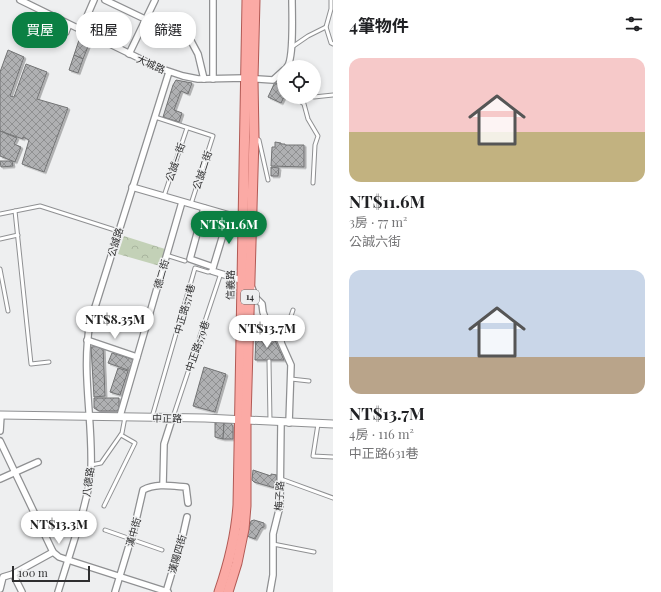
<!DOCTYPE html>
<html lang="zh-TW">
<head>
<meta charset="utf-8">
<style>
	body { margin:0; font-family:"Playfair Display","Noto Sans TC",serif; background:#f6f6f6; color:#202124; height:100vh; display:flex; flex-direction:column; font-size:15px; white-space:nowrap }
	* { box-sizing:border-box; margin:0 }
	p { font-size:13px; color:#757577 }
	.icon { flex:none; width:22px; height:22px; fill:none; stroke:currentColor; stroke-width:2; stroke-linecap:round; stroke-linejoin:round }
	.map { position:relative; flex:1; overflow:hidden }
	.details { display:flex; flex-direction:column; background:#fff; width:328px }
	.details>* { flex:none }
	.guide { position:absolute; left:12px; top:12px; width:261px; height:36px; display:flex; gap:8px }
	.fabs { position:absolute; left:277px; top:60px; display:grid; gap:8px }
	.fabs a { display:grid; place-items:center; width:44px; height:44px; border-radius:50%; background:#fff; box-shadow:0 2px 6px #0003; font-size:20px }
	.scale { position:absolute; left:12px; bottom:10px; width:78px; box-sizing:border-box; padding-left:4px; border:2px solid #2e2e2f; border-top:0; font-size:11px; line-height:14px; white-space:nowrap; color:#2e2e2f; -webkit-text-stroke:3px #eeeff0; paint-order:stroke }
	.price { position:absolute; translate:-50% -34px; padding:0 9px; border-radius:14px; background:#fff; color:#222; font-size:13px; line-height:26px; filter:drop-shadow(0 1px 2px #0008) }
	.price::after { content:''; position:absolute; left:50%; top:24px; width:12px; height:9px; margin-left:-6px; background:inherit; clip-path:polygon(0 0,100% 0,50% 100%) }
	.price.on { background:#0b8043; color:#fff }
	ul { padding:0; list-style:none }
	li { display:grid; align-content:center; gap:8px; height:212px; padding:0 16px }
	li span { display:grid; place-items:center; height:124px; border-radius:12px; color:#555 }
	li>.icon { margin-inline-start:auto }
	span .icon { width:72px; height:72px; fill:#fffc; stroke-width:1 }
	li b { font-size:17px }
	h2 { display:flex; justify-content:space-between; align-items:center; height:48px; padding:0 16px; font-size:17px }
	.chip { padding:0 14px; border-radius:16px; background:#fff; box-shadow:0 2px 6px #0003; font-size:14px; line-height:36px }
	.chip.on { background:#0b8043; color:#fff }
	main { display:flex; flex:1; min-height:0 }
	.map>svg:first-child { display:block }
</style>
</head>
<body>
<main>
<div class="map">
<svg width="333" height="592" viewBox="0 0 333 592">
	<defs>
		<pattern id="park-crowns" width="20" height="18" patternUnits="userSpaceOnUse"><rect width="20" height="18" fill="#c3d1b7"/><path d="M2 6a3 3 0 1 1 6 0M12 15a3 3 0 1 1 6 0" fill="none" stroke="#a8b49e"/></pattern>
		<pattern id="building-cross-hatch" width="8" height="8" patternUnits="userSpaceOnUse"><rect width="8" height="8" fill="#afb0b2"/><path d="M0 0l8 8M0 8l8-8" fill="none" stroke="#8f9091"/></pattern>
		<filter id="shadow"><feDropShadow dx="2" dy="1.5" stdDeviation="0" flood-color="#0004"/></filter>
	</defs>
	<rect width="100%" height="100%" fill="#eeeff0"/>
	<polygon fill="url(#park-crowns)" points="124,236 165,249 160,266 118,254"/>
	<g fill="url(#building-cross-hatch)" stroke="#727374" filter="url(#shadow)">
		<polygon points="79,40 89,44 83,59 74,55"/>
		<polygon points="8,50 24,57 10,96 14,97 26,64 47,72 37,99 68,108 44,172 22,164 29,140 23,137 23,139 0,131 0,72"/>
		<polygon points="74,55 83,59 78,73 69,70"/>
		<polygon points="176,80 192,83 188,94 181,91 174,110 182,113 179,122 163,117 173,85"/>
		<polygon points="280,80 284,82 284,97 281,103 268,97 275,82 278,84"/>
		<polygon points="0,131 17,138 14,144 21,147 15,162 0,156"/>
		<polygon points="275,142 281,143 281,144 285,144 285,145 304,145 304,167 271,166 272,147 275,147"/>
		<polygon points="0,161 12,161 13,166 1,167"/>
		<polygon points="271,167 279,168 278,176 271,176"/>
		<polygon points="256,335 273,336 284,360 255,360"/>
		<polygon points="103,346 105,396 94,397 91,347"/>
		<polygon points="112,353 135,360 131,371 108,363"/>
		<polygon points="204,367 226,374 215,412 193,406"/>
		<polygon points="118,368 128,371 120,395 110,392"/>
		<polygon points="94,398 119,398 119,408 117,411 99,411 94,408"/>
		<polygon points="215,422 224,423 223,439 215,437"/>
		<polygon points="224,423 231,423 233,427 233,439 223,439"/>
		<polygon points="253,470 271,476 271,474 277,475 275,488 254,482 252,480"/>
		<polygon points="254,520 264,523 264,527 261,528 255,539 247,536 251,521"/>
	</g>
	<g fill="none" stroke-linecap="round" stroke-linejoin="round">
		<g stroke="#8f9092" stroke-width="5">
			<g id="service">
				<polyline points="331,0 331,9 326,27 331,43 333,44"/>
				<polyline points="67,33 70,25"/>
				<polyline points="292,47 308,36 326,27"/>
				<polyline points="294,97 304,104 308,119 318,136 315,145 313,183"/>
				<polyline points="314,97 333,95"/>
				<polyline points="155,117 213,136 191,204"/>
				<polyline points="256,138 259,140 268,180"/>
				<polyline points="164,196 187,128"/>
				<polyline points="15,211 31,364 49,362"/>
				<polyline points="0,214 40,206 118,231"/>
				<polyline points="0,239 18,235"/>
				<polyline points="166,255 185,261"/>
				<polyline points="0,269 8,311"/>
				<polyline points="282,342 293,310"/>
				<polyline points="269,361 270,421"/>
				<polyline points="291,379 309,381"/>
				<polyline points="152,417 195,268 208,272 212,271"/>
				<polyline points="173,417 221,273"/>
				<polyline points="318,424 313,456 333,457"/>
				<polyline points="91,465 101,463 122,433 125,417"/>
				<polyline points="281,479 333,498"/>
				<polyline points="104,506 135,443 121,435"/>
				<polyline points="105,530 162,550"/>
				<polyline points="273,544 314,552"/>
			</g>
		</g>
		<g stroke="#8f9092" stroke-width="8">
			<g id="minor">
				<polyline points="20,0 159,68 183,76 198,79 245,78 273,80 284,70"/>
				<polyline points="105,0 191,41 198,54 204,79"/>
				<polyline points="81,30 94,0"/>
				<polyline points="129,54 155,0"/>
				<path d="M287,67C294,59 292,13 292,0"/>
				<polyline points="213,79 213,0"/>
				<polyline points="132,187 229,215 212,271 241,280"/>
				<polyline points="204,208 190,259 213,267"/>
				<polyline points="252,288 256,298 262,304 263,312 267,323 279,338 291,365 289,423"/>
				<polyline points="87,340 137,357"/>
				<polyline points="120,416 182,202"/>
				<polyline points="0,431 1,415"/>
				<polyline points="0,441 53,552 59,557 68,560 168,592"/>
				<polyline points="0,479 38,462"/>
				<polyline points="163,485 164,444 172,419"/>
				<polyline points="13,574 22,592"/>
				<polyline points="0,589 3,577 13,574 53,552"/>
				<path d="M58,592C65,570 72,547 79,525C84,507 90,488 91,469C93,420 81,371 90,323L169,72"/>
				<path d="M115,592L134,529L143,490C156,483 172,486 186,487L188,503"/>
				<polyline points="166,592 182,539 187,517"/>
				<polyline points="270,592 273,575 273,534 280,506 281,422"/>
			</g>
		</g>
		<g stroke="#8f9092" stroke-width="9">
			<polyline id="tertiary" points="0,415 205,418 333,424"/>
		</g>
		<g stroke="#b25a55" stroke-width="11">
			<g id="primary">
				<path d="M219,592C229,563 236,535 238,505L247,0"/>
				<polyline points="228,592 237,563 244,529 246,506 246,420 254,137 253,79 255,0"/>
			</g>
		</g>
		<use href="#service" stroke="#fff" stroke-width="3"/>
		<use href="#minor" stroke="#fff" stroke-width="5.5"/>
		<use href="#tertiary" stroke="#fff" stroke-width="7"/>
		<use href="#primary" stroke="#fbaaa5" stroke-width="9"/>
	</g>
	<g text-anchor="middle" stroke-width="3" stroke-linejoin="round" paint-order="stroke">
		<rect fill="#eeeff0" stroke="#686869" stroke-width="1" x="241" y="290" width="18" height="14" rx="3"/>
		<g font-size="9" font-weight="bold" fill="#2e2e2f">
			<text x="250" y="300">14</text>
		</g>
		<g font-size="10" fill="#2e2e2f" stroke="#eeeff0">
			<text transform="translate(151 64) rotate(24)" y="4">大城路</text>
			<text transform="translate(175 162) rotate(-71)" y="4">公誠一街</text>
			<text transform="translate(202 170) rotate(-72)" y="4">公誠二街</text>
			<text transform="translate(115 242) rotate(-73)" y="4">公誠路</text>
			<text transform="translate(161 274) rotate(-74)" y="4">德二街</text>
			<text transform="translate(230 285) rotate(-89)" y="4">信義路</text>
			<text transform="translate(184 309) rotate(-74)" y="4">中正路571巷</text>
			<text transform="translate(197 346) rotate(-71)" y="4">中正路579巷</text>
			<text transform="translate(167 418) rotate(1)" y="4">中正路</text>
			<text transform="translate(88 482) rotate(-82)" y="4">八德路</text>
			<text transform="translate(279 496) rotate(-86)" y="4">梅子路</text>
			<text transform="translate(133 532) rotate(-74)" y="4">漢中街</text>
			<text transform="translate(177 554) rotate(-74)" y="4">漢陽四街</text>
		</g>
	</g>
</svg>
<div class="fabs">
<a><svg class="icon" aria-label="locate" viewBox="0 0 24 24"><circle cx="12" cy="12" r="6"/><path d="M12 2v4M12 18v4M2 12h4M18 12h4"/></svg></a>
</div>
<div class="scale">100 m</div>
<b class="price on" style="left:229px;top:245px">NT$11.6M</b>
<b class="price" style="left:115px;top:340px">NT$8.35M</b>
<b class="price" style="left:267px;top:349px">NT$13.7M</b>
<b class="price" style="left:59px;top:545px">NT$13.3M</b>
<div class="guide">
<a class="chip on">買屋</a>
<a class="chip">租屋</a>
<a class="chip">篩選</a>
</div>
</div>
<section class="details">
<h2>4筆物件<svg class="icon" aria-label="filters" viewBox="0 0 24 24"><path d="M4 7h16M4 17h16"/><circle cx="9" cy="7" r="2"/><circle cx="15" cy="17" r="2"/></svg></h2>
<ul>
<li><span style="background:linear-gradient(#f6c9c9 60%,#c2b280 0)"><svg class="icon" aria-label="home" viewBox="0 0 24 24"><path d="M3 11l9-7 9 7M6 9v11h12V9"/></svg></span><div><b>NT$11.6M</b><p>3房 · 77 m²</p><p>公誠六街</p></div></li>
<li><span style="background:linear-gradient(#c9d6e8 70%,#b9a48a 0)"><svg class="icon" aria-label="home" viewBox="0 0 24 24"><path d="M3 11l9-7 9 7M6 9v11h12V9"/></svg></span><div><b>NT$13.7M</b><p>4房 · 116 m²</p><p>中正路631巷</p></div></li>
</ul>
</section>
</main>
</body>
</html>
